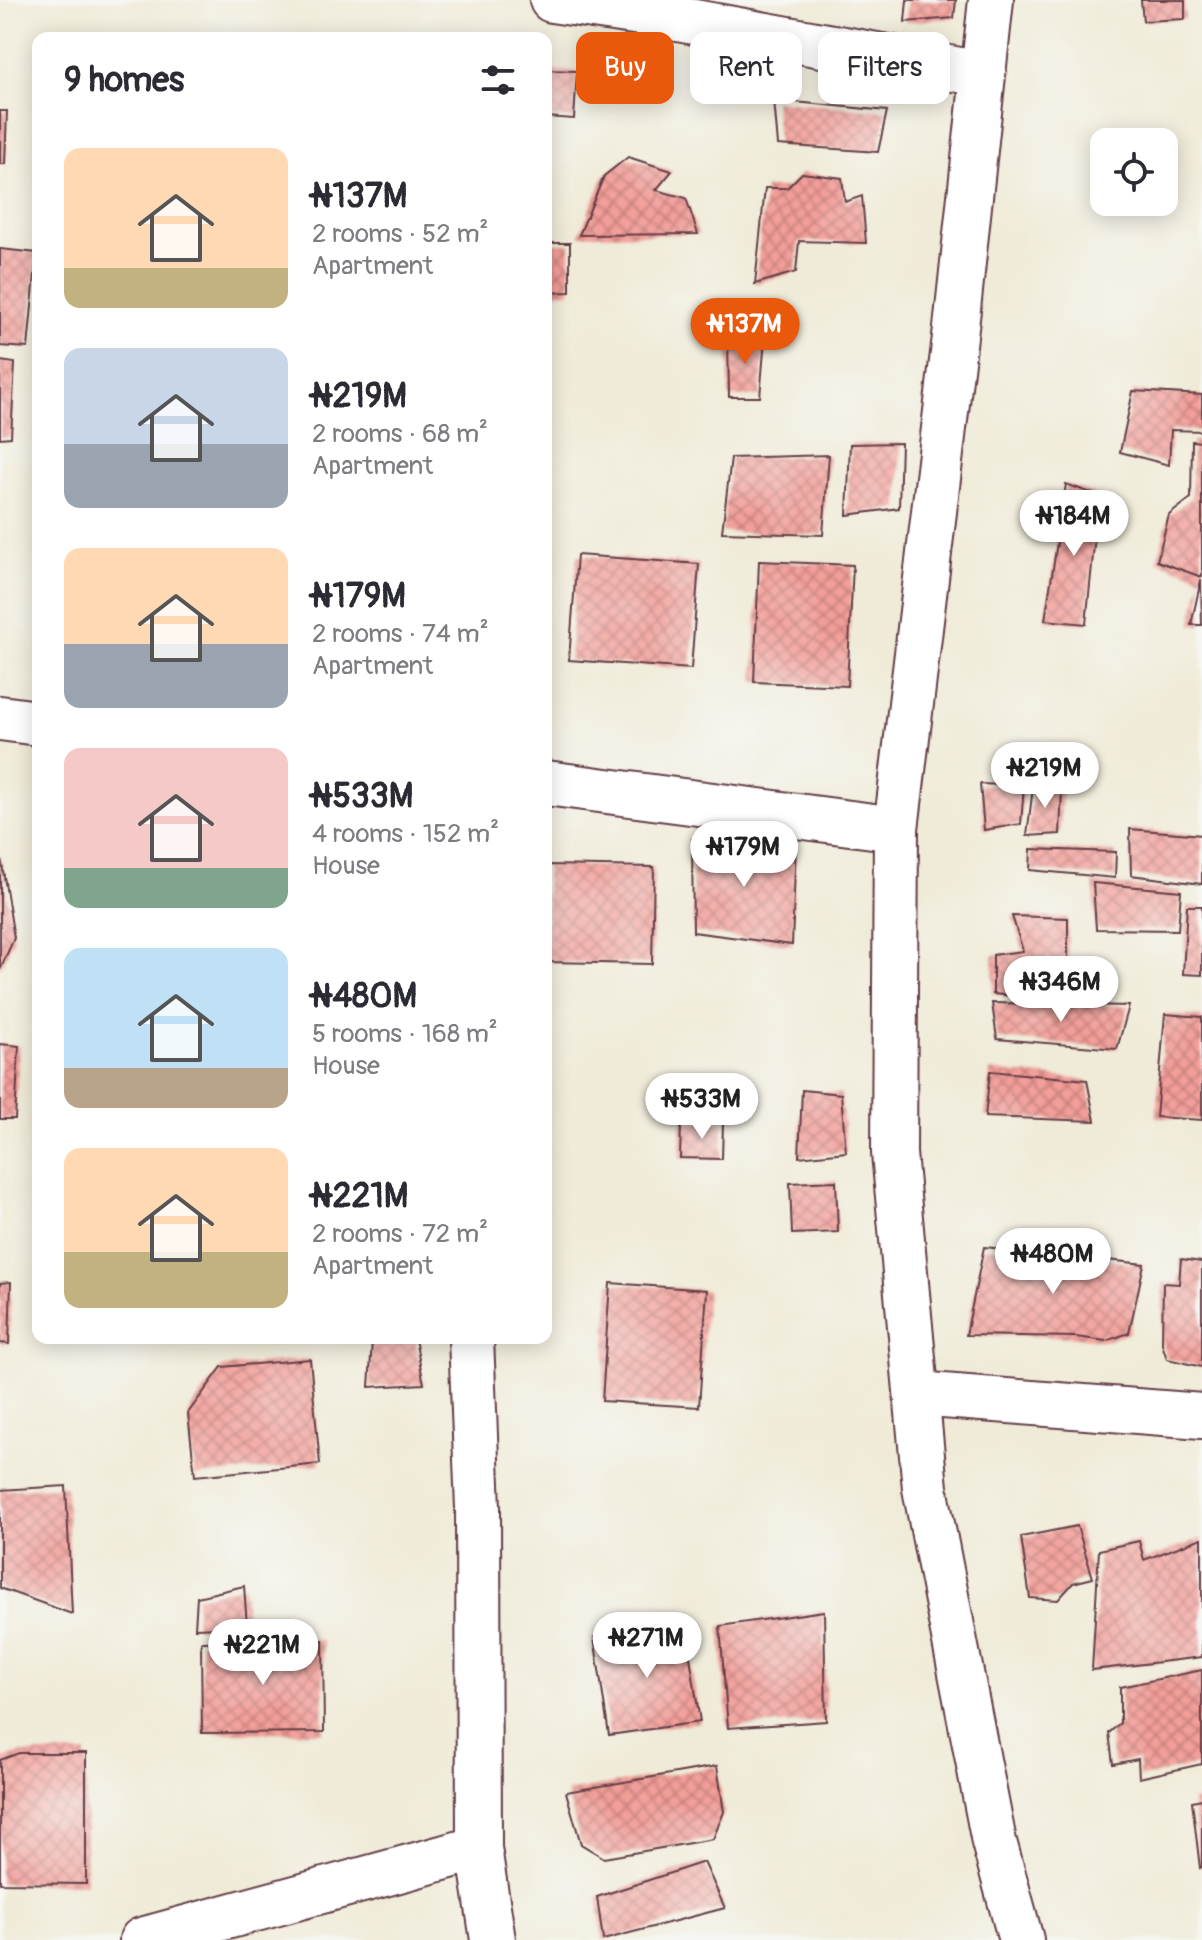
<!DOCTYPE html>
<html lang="en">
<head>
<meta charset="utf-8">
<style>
	body { margin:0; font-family:Pangolin,sans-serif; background:#f2f2f3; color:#2b2b33; height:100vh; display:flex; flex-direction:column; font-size:30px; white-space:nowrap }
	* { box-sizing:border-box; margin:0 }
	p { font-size:26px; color:#7c7c81 }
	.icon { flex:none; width:44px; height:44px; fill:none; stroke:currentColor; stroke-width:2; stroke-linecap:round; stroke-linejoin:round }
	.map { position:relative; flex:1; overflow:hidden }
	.drawer { position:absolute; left:32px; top:32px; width:520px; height:1312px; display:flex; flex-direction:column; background:#fff; border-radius:16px; box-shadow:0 4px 20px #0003 }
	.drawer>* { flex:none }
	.top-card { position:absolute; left:576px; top:32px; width:506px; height:72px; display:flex; gap:16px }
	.tools { position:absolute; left:1090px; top:128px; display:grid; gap:16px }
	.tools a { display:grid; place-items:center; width:88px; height:88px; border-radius:16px; background:#fff; box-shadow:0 4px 20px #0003; font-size:40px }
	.price { position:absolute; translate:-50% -68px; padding:0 18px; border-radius:28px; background:#fff; color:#222; font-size:26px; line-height:52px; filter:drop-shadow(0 2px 4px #0008) }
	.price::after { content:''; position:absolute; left:50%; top:48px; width:24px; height:18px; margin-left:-12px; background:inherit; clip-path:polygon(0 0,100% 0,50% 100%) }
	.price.selected { background:#ea580c; color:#fff }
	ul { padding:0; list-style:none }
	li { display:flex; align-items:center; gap:24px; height:200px; padding:0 32px }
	li span { display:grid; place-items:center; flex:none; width:224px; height:160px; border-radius:16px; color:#555 }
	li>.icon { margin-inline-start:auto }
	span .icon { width:96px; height:96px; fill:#fffc; stroke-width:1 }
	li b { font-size:34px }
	h2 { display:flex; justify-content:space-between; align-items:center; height:96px; padding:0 32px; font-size:34px }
	.pill { padding:0 28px; border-radius:16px; background:#fff; box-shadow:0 4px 20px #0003; font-size:28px; line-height:72px }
	.pill.selected { background:#ea580c; color:#fff }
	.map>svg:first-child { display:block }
</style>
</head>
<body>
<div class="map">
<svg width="1202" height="1940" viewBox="0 0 1202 1940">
	<defs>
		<pattern id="building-cross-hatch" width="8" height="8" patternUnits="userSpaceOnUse" patternTransform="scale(2)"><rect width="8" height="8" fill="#f39e99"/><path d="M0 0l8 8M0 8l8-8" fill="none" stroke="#c7807d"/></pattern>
	</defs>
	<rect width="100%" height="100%" fill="#f6f6f2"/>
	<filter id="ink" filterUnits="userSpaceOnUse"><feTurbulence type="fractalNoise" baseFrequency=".0125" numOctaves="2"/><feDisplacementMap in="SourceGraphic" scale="16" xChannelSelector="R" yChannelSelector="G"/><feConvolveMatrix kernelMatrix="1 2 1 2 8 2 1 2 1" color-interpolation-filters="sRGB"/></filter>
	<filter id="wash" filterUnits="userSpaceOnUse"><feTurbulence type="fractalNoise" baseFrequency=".006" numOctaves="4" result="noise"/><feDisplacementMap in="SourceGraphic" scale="32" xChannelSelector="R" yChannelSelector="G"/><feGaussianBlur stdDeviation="1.8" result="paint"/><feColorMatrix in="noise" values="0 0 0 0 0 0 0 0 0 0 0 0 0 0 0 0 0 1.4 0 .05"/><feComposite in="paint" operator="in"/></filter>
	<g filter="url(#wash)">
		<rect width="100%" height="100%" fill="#f0ebd8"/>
		<g id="blocks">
			<g fill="url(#building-cross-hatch)">
				<polygon points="907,0 956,0 954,18 905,22"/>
				<polygon points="1141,0 1185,0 1185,19 1143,21"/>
				<polygon points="546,70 577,71 574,119 546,117"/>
				<polygon points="774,100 887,111 878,152 778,145"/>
				<polygon points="0,111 7,111 5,164 0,164"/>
				<polygon points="628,157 672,171 656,190 686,198 698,234 579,235 604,176"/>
				<polygon points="802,173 842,178 845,202 862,196 866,243 799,241 796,272 755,284 765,188 787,188"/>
				<polygon points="546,243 570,243 570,292 546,293"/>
				<polygon points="0,249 37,253 28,348 0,346"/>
				<polygon points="728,336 765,339 760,397 729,397"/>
				<polygon points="0,361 15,363 11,437 0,438"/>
				<polygon points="1133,391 1202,395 1202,431 1171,430 1169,465 1120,452"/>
				<polygon points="1192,441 1202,442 1202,577 1157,561 1169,515 1191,498"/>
				<polygon points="901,443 899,508 847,515 850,444"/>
				<polygon points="829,455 823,535 722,532 731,458"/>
				<polygon points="1066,484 1099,496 1086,624 1045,620"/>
				<polygon points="577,555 699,564 691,669 569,660"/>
				<polygon points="759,561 853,565 847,686 754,682"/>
				<polygon points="1201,580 1202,625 1191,625"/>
				<polygon points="1034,779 1062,789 1060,834 1027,836"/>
				<polygon points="980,784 1024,786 1021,824 984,830"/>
				<polygon points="1130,829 1202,835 1202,884 1131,875"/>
				<polygon points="692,839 796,841 792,945 693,932"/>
				<polygon points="1031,849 1116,852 1115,878 1030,870"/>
				<polygon points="0,852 14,938 0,970"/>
				<polygon points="546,865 654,867 652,964 546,962"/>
				<polygon points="1093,883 1181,891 1178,930 1096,929"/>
				<polygon points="1187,906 1202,906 1202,975 1183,974"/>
				<polygon points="1012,916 1068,918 1068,1001 993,994 993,955 1023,951"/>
				<polygon points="992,1003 1129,1006 1117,1049 997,1039"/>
				<polygon points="1165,1014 1202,1017 1202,1120 1156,1117"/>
				<polygon points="0,1044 19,1046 15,1119 0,1119"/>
				<polygon points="990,1071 1087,1080 1095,1121 985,1117"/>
				<polygon points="802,1090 841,1094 846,1152 799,1157"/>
				<polygon points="681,1123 723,1123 722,1159 680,1158"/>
				<polygon points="836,1181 838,1232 792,1234 790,1183"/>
				<polygon points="984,1247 1144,1264 1129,1333 1106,1341 1076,1337 966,1335"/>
				<polygon points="1181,1259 1202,1262 1202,1367 1167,1359 1162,1344 1163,1283 1179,1284"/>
				<polygon points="11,1282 9,1344 0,1343 0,1283"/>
				<polygon points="610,1283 707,1290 699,1407 602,1401"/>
				<polygon points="415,1339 424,1384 369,1387 372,1341"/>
				<polygon points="310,1359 320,1464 195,1476 188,1413 222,1367"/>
				<polygon points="66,1486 72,1614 0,1588 0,1490"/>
				<polygon points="1077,1526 1093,1578 1073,1583 1058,1600 1030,1598 1021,1537"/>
				<polygon points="1202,1538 1202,1657 1092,1670 1099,1550 1139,1541 1144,1560"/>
				<polygon points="244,1586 247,1626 195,1628 197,1597"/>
				<polygon points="824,1611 826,1721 728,1728 720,1626"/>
				<polygon points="685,1624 700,1722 609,1735 594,1637"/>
				<polygon points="323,1640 324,1732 202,1733 201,1642"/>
				<polygon points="1202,1670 1202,1764 1139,1778 1138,1759 1113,1764 1109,1733 1120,1723 1120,1687"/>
				<polygon points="19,1753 86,1753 86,1884 0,1883 0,1760"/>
				<polygon points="717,1766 724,1812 713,1839 604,1858 581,1844 566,1792"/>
				<polygon points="1202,1799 1202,1867 1200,1868 1192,1801"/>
				<polygon points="704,1862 725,1908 603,1940 597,1897"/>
			</g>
		</g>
	</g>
	<g filter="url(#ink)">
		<use href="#blocks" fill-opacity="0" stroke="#633e45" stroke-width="2"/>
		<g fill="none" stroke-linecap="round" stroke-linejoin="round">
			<g stroke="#633e45" stroke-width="48">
				<g id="street">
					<polyline points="552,0 661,16 982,74"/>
					<polyline points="991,0 956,328 896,829 894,1153 925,1488 994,1842 1021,1940"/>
					<polyline points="0,718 38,723"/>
					<polyline points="546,783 896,829"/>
					<polyline points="471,1338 478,1508 479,1848 493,1940"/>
					<polyline points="917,1394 1202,1416"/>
					<polyline points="142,1940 479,1848"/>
				</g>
			</g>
			<use href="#street" stroke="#fff" stroke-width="44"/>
		</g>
	</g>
</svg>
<div class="tools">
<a><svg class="icon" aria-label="locate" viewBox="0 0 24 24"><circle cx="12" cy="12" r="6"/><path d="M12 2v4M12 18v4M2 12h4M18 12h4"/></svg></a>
</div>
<b class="price selected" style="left:745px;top:366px">₦137M</b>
<b class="price" style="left:1074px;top:558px">₦184M</b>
<b class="price" style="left:1045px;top:810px">₦219M</b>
<b class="price" style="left:744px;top:889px">₦179M</b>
<b class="price" style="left:1061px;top:1024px">₦346M</b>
<b class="price" style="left:702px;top:1141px">₦533M</b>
<b class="price" style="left:1053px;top:1296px">₦480M</b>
<b class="price" style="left:647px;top:1680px">₦271M</b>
<b class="price" style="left:263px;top:1687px">₦221M</b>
<div class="top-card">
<a class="pill selected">Buy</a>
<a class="pill">Rent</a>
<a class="pill">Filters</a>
</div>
<section class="drawer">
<h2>9 homes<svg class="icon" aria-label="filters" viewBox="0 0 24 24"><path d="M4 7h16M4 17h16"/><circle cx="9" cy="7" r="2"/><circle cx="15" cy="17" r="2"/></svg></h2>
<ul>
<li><span style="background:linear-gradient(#ffd9b3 75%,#c2b280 0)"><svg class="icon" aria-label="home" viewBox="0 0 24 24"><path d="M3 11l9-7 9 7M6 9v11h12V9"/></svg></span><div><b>₦137M</b><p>2 rooms · 52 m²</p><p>Apartment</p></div></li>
<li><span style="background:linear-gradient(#c9d6e8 60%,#9aa5b1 0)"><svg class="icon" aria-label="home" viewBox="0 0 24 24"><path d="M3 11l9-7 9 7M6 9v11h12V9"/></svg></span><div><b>₦219M</b><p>2 rooms · 68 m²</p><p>Apartment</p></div></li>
<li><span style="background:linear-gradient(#ffd9b3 60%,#9aa5b1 0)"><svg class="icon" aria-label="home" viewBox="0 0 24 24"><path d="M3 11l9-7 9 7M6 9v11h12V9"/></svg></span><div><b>₦179M</b><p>2 rooms · 74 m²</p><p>Apartment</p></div></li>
<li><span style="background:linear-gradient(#f6c9c9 75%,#7fa58c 0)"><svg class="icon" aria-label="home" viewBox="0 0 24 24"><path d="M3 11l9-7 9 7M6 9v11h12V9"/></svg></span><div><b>₦533M</b><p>4 rooms · 152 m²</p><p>House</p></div></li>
<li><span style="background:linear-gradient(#bfe0f5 75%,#b9a48a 0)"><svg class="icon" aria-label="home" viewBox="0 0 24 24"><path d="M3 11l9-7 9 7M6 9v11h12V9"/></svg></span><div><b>₦480M</b><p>5 rooms · 168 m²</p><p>House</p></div></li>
<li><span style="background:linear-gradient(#ffd9b3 65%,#c2b280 0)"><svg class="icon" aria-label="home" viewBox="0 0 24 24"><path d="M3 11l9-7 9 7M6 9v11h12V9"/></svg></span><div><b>₦221M</b><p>2 rooms · 72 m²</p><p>Apartment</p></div></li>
</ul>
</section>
</div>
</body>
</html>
